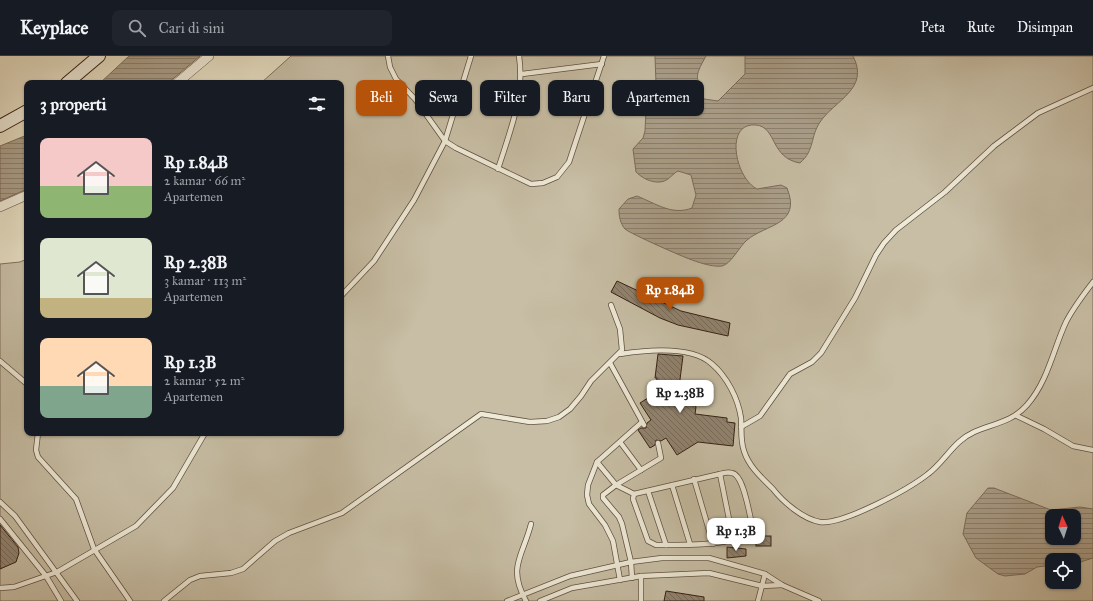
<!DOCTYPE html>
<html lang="id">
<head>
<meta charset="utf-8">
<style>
	body { margin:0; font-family:"IM FELL Great Primer",serif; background:#20242c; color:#f1f3f6; height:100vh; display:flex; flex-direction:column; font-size:15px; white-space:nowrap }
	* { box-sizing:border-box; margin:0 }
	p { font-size:13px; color:#9ea1a6 }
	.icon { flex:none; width:22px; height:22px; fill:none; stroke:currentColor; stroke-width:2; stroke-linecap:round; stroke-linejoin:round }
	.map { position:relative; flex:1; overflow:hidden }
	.side { position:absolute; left:24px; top:24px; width:320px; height:356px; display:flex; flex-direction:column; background:#171b24; border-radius:8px; box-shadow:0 1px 3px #0004 }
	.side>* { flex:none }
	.hud { position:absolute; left:356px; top:24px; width:380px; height:36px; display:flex; gap:8px }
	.needle { width:26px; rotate:356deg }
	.fabs { position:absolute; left:1045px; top:453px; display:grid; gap:8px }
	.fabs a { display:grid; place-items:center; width:36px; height:36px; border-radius:8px; background:#171b24; box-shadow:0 1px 3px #0004; font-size:20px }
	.price { position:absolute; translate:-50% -34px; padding:0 9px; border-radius:8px; background:#fff; color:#222; font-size:13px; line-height:26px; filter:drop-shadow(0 1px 2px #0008) }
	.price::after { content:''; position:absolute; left:50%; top:24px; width:12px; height:9px; margin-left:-6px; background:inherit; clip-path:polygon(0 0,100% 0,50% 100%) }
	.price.selected { background:#b45309; color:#fff }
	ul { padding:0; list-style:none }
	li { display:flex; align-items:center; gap:12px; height:100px; padding:0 16px }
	li span { display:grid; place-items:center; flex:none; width:112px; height:80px; border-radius:8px; color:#555 }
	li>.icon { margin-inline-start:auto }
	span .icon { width:48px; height:48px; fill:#fffc; stroke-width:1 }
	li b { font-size:17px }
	h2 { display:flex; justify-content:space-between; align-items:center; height:48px; padding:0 16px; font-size:17px }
	.pill { padding:0 14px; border-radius:8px; background:#171b24; box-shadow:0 1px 3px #0004; font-size:14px; line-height:36px }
	.pill.selected { background:#b45309; color:#fff }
	header { display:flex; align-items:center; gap:24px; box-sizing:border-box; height:56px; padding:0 20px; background:#171b24; border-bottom:1px solid #363941 }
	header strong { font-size:19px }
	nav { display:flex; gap:22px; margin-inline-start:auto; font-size:14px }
	.search { width:280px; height:36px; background:#20242c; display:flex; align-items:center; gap:10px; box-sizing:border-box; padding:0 14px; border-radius:8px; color:#9ea1a6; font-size:15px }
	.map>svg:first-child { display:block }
</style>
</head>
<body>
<header>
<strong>Keyplace</strong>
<div class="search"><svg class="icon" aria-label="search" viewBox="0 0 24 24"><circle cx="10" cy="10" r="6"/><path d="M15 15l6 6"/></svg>Cari di sini</div>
<nav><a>Peta</a><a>Rute</a><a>Disimpan</a></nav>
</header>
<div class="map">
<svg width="1093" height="545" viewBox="0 0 1093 545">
	<defs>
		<pattern id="water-rules" width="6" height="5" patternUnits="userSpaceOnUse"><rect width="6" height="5" fill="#a99d88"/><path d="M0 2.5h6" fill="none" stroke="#8a806e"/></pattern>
		<pattern id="building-back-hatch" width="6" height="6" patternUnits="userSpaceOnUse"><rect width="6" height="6" fill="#91836f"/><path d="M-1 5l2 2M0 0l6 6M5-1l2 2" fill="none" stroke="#776b5a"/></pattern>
	</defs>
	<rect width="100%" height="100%" fill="#e5dec3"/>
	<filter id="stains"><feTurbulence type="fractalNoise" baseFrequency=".005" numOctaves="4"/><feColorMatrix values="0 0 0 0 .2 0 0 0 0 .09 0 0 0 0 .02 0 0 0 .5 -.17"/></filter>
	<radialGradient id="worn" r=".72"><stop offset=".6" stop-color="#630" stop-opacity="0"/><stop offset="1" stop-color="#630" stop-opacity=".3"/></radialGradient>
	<path fill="#c7bea5" stroke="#7e6f5d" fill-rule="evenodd" d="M291,0H1093V545H0V208L20,206L27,203V377H341V27H261ZM1052,460H1074V482H1052ZM1052,504H1074V526H1052Z"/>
	<g fill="url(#water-rules)" stroke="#7b6b5a" fill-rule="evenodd">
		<polygon points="129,0 200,0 168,27 100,27"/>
		<path d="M655,0H706C693,23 697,20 704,43L718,45L745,18V0H853C870,33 835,44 820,66C810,81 815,94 800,107C770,102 777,71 756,69C724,66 735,122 757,133L781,129L787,132C802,169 766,168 747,184C739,191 731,208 722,210C714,211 704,208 698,206C689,204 629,177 625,173C620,167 619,160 619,153L628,143L637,140C655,147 672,160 692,152L696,139L691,119L678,115C674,117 672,120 668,123C658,130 644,124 636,116L633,93L643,82L645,75L646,54L656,28Z"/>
		<polygon points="27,79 27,133 0,145 0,90"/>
		<path d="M988,432H994L1051,454L1080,451L1093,453V502L1074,508V504H1052V509L1037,511L1025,518L1005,520L998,518L976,502L963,478L967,457ZM1052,460H1074V482H1052Z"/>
	</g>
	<g fill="url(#building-back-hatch)" stroke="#352015">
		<polygon points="617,225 681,255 730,267 728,280 678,269 660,262 611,236"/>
		<polygon points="658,298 683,300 678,339 691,342 696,351 695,358 727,362 727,366 735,367 733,390 698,386 677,399 666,382 661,385 656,384 655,389 650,392 638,374 641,372 646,372 647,367 651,364 640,347 662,333 656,329 657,322 655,322"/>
		<polygon points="0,469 18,491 19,497 16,506 0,513"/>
		<rect x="756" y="480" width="15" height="10"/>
		<polygon points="727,491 746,493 746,500 727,502"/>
		<polygon points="666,535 704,541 704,545 664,545"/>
	</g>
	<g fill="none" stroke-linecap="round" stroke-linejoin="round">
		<g stroke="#615040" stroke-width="6">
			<g id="lane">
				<polyline points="388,0 390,11 396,23 415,43 445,85 456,92 531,128 543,127 557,121 569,106 604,0"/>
				<polyline points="522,18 602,8"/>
				<path d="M498,113C510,75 525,40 519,0"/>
				<polyline points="341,240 374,205 414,144 445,85 471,0"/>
				<path d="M620,298C646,294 691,289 712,308C727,321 738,342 741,362C742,373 740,384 744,395C749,411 762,422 773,433C783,446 803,463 820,466C843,469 909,433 928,418C940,409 948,396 959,386C979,367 1007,372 1027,349C1048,325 1053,294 1066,266C1073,252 1083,239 1093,226"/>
				<polyline points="0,305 27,328"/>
				<polyline points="610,307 644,369"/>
				<polyline points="1017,360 1044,373 1073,390 1093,394"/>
				<polyline points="741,371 760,360 790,318 812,306 821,297 855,242 876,199 884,187 896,174 945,136 994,90 1038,57 1093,32"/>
				<polyline points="38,377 36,394 38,401 76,443 94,493 130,545"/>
				<polyline points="620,386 641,414"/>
				<path d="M597,406L616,429L634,438L720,418C723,417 729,416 732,417C744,419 749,458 752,468C743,494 678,488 656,489L648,485L633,443L634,438"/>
				<polyline points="720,418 733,483"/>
				<polyline points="694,423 713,488"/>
				<polyline points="672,429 690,488"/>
				<polyline points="648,435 666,489"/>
				<polyline points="0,446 15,460 77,545"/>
				<polyline points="0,463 46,520 61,545"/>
				<polyline points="632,522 631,506 622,468 619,461 603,442 603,439 616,429 661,402 658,387"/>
				<polyline points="620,524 613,485 605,469 589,448 587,439 588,429 597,406 642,366"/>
				<polyline points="0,532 14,531 57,516 136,470 173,432 205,377"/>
				<polyline points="164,545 190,524 200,520 231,517 243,513 275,485 289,477 342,457 481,358 530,366 547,365 559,361 570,353 581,340 591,325 622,294 620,273 611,249"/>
				<polyline points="507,545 570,520 631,506 662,502 709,502 765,518 782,529 819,545"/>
				<path d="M526,545C507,511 523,500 531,468"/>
				<polyline points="540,545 572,532 641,520 709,517 762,530 782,529"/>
				<polyline points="641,545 641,520"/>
				<polyline points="758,545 765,518"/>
			</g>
		</g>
		<g stroke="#615040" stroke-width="10">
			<g id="street">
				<polyline points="177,27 209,0"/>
				<polyline points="0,151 27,139"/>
			</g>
		</g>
		<g stroke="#352015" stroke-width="14">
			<g id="secondary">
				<polyline points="67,27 99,0"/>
				<polyline points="0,70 27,55"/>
			</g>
		</g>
		<use href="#lane" stroke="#eeead8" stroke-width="4.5"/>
		<use href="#street" stroke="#eeead8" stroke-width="9"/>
		<use href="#secondary" stroke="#eeead8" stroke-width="12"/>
	</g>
	<rect width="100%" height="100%" filter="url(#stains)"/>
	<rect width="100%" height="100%" fill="url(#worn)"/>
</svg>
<div class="fabs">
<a><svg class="needle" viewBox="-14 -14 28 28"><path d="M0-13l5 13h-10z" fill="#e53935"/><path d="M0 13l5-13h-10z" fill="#9ea1a6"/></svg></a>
<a><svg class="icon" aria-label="locate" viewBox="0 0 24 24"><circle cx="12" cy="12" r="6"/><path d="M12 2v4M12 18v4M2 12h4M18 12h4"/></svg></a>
</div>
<b class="price selected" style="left:670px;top:255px">Rp 1.84B</b>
<b class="price" style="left:680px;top:358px">Rp 2.38B</b>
<b class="price" style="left:736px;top:496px">Rp 1.3B</b>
<div class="hud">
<a class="pill selected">Beli</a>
<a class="pill">Sewa</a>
<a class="pill">Filter</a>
<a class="pill">Baru</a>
<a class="pill">Apartemen</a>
</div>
<section class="side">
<h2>3 properti<svg class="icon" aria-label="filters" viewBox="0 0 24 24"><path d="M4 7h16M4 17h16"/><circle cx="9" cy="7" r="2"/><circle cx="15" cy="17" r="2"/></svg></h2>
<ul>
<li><span style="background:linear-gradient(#f6c9c9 60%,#8fb573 0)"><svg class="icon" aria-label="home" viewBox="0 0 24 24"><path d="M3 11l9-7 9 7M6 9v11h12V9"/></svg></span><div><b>Rp 1.84B</b><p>2 kamar · 66 m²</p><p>Apartemen</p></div></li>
<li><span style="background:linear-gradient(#dfe7d0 75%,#c2b280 0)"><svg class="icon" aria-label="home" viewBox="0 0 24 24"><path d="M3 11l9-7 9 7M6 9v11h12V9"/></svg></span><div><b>Rp 2.38B</b><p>3 kamar · 113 m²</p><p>Apartemen</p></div></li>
<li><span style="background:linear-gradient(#ffd9b3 60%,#7fa58c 0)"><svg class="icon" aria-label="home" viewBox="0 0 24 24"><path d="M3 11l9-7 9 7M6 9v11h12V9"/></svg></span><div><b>Rp 1.3B</b><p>2 kamar · 52 m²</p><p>Apartemen</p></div></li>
</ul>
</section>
</div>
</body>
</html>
